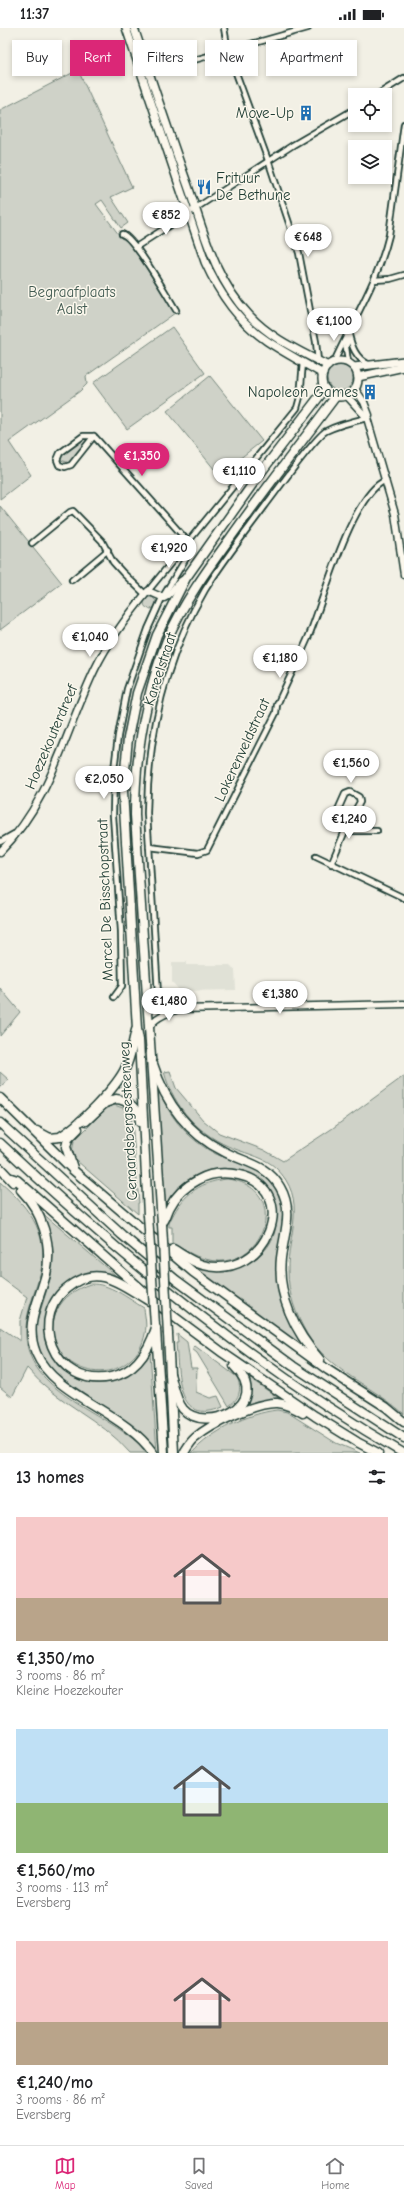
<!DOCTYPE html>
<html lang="en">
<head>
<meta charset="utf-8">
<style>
	body { margin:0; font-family:"Comic Neue",sans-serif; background:#f2f2f2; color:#202124; height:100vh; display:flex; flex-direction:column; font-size:15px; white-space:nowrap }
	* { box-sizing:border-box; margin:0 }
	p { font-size:13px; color:#757577 }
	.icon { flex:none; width:22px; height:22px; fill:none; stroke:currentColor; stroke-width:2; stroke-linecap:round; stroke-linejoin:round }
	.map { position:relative; height:1425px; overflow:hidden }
	.sheet { display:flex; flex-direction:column; background:#fff; flex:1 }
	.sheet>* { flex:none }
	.guide { position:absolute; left:12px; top:12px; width:380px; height:36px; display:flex; gap:8px }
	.tools { position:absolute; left:348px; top:60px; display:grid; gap:8px }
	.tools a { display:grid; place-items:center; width:44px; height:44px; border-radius:0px; background:#fff; box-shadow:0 2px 6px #0003; font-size:20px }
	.price { position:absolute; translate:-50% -34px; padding:0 9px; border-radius:14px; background:#fff; color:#222; font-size:13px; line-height:26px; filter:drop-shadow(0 1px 2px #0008) }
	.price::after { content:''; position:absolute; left:50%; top:24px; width:12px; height:9px; margin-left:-6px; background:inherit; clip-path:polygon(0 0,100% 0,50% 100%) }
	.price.current { background:#db2777; color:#fff }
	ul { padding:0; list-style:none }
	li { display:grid; align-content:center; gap:8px; height:212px; padding:0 16px }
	li span { display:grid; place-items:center; height:124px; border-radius:0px; color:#555 }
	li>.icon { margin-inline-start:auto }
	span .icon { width:72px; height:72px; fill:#fffc; stroke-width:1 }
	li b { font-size:17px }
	h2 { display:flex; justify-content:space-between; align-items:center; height:48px; padding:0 16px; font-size:17px }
	.tag { padding:0 14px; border-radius:0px; background:#fff; box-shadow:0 2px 6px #0003; font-size:14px; line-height:36px }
	.tag.current { background:#db2777; color:#fff }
	.status { display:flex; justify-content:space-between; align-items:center; height:28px; padding:0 20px; background:#fff; direction:ltr }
	.status svg { height:11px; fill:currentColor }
	.dock { display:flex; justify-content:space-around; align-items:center; height:56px; border-top:1px solid #e0e0e0; background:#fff; font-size:11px; color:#757577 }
	.dock a { display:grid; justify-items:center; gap:2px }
	.dock .current { color:#db2777 }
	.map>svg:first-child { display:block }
</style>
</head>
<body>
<div class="status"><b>11:37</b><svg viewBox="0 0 49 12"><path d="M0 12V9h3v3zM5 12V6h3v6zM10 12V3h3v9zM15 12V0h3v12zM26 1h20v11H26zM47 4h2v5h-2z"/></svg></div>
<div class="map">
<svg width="404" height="1425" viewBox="0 0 404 1425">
	<rect width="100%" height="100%" fill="#f2f0e5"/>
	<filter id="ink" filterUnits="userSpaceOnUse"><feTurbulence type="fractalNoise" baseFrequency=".025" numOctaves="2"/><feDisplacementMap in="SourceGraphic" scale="8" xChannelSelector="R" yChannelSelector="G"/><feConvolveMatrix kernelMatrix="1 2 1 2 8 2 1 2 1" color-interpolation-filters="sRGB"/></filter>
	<g filter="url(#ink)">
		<polygon fill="#e0e1d6" points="172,934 187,934 187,937 230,937 235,942 236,962 180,963 172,954"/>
		<g fill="#cfd2c8" stroke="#77887e">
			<polygon points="78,42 132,159 111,169 128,195 121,200 102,172 96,176 122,211 126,209 175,285 86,348 87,356 80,363 9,414 31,447 0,471 0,82"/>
			<polygon points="172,299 205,345 127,401 93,355"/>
			<circle cx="340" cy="350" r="13"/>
			<polygon points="210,348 262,413 219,447 167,383"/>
			<polygon points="84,411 87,411 87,413 69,435 61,432 61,428"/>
			<polygon points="0,478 62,555 0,602"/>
			<circle cx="150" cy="575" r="6"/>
			<polygon points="0,960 20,984 0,1008"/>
			<path d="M170,1043L176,1060L203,1092L219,1105L264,1122L283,1133L333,1100L404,1048V1386C373,1358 329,1343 307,1306C296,1287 288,1266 288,1243C287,1207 309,1172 276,1140C266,1130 248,1126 235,1121C200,1108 174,1080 164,1044Z"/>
			<polygon points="0,1044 9,1052 1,1059 0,1058"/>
			<path d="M157,1061H159C168,1089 191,1114 218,1127C240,1137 267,1140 278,1164C290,1189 277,1211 276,1236C276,1268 288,1294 304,1321L192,1238C228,1251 280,1232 276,1187C276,1182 272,1175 269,1170C267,1165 265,1158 261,1154C250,1141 225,1138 210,1142C191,1147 176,1158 168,1175L165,1174Z"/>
			<polygon points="114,1077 126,1081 132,1093 139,1175 138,1175 138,1186 77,1133 72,1124 74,1113 106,1081"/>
			<path d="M227,1151C295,1159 263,1248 205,1231C193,1228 183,1221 172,1215V1199H169V1195C181,1169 197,1154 227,1151Z"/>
			<path d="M0,1154C31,1181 53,1210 38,1253C30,1279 20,1300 30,1327C43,1362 92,1382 122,1403C131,1409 141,1416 146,1425H130C100,1389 57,1376 27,1340L12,1369L0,1359V1299L20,1313V1293L27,1269L0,1249Z"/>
			<path d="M41,1184L122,1253C107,1252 90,1249 76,1251C68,1252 61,1260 56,1265C20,1311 71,1376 123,1349C134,1344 142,1333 150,1324L157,1425L133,1398L54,1345L42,1329L37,1313L36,1297L51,1248L53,1224L50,1208Z"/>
			<path d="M90,1256C110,1255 127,1270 144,1280C145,1290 147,1296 145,1306C143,1316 138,1326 130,1332C93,1364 36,1325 57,1282C64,1269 75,1261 90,1256Z"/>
			<path d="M177,1306L187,1314L191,1340H197L196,1364L210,1370L218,1368L223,1379C176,1399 179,1346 176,1315H178Z"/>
			<path d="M195,1318L237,1349C242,1361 240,1370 229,1378L197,1325L192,1321Z"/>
			<polygon points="248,1349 280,1371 260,1373 242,1380 249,1370"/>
			<path d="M277,1382L287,1384L336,1415L360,1425H192C211,1403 249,1385 277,1382Z"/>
		</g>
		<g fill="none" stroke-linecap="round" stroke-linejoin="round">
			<g stroke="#1f3d34" stroke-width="8">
				<g id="street">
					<polyline points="224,0 228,23 269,135 299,225 316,314 318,333"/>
					<polyline points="148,45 308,0"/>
					<polyline points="377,67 404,50"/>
					<path d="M122,206C134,209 168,269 176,282"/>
					<polyline points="136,219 293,117 355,81"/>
					<polyline points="374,252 390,251 404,247"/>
					<path d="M349,307C352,319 356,330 368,336"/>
					<path d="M334,334C353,292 378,253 389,207L404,96"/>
					<polyline points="348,334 346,319 349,308"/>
					<polyline points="94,408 71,437 65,439 59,437 57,432 60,425 83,408 94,408 191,517 188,527 162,570 148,601 127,661 118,708 114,742 113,787 121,903 122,958 114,969"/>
					<polyline points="32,515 70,484 73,483 102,513 113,534 123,545 145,566"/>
					<polyline points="72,552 108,522"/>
					<polyline points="148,563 297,380 300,369 303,334"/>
					<polyline points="349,802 349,793 360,774 359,769 350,764 345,766 337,784 338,787 349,793"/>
					<polyline points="0,814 14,806"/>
					<path d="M149,819L198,825L207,822L276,685L277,677C287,654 298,633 308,610C323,575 351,466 386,452"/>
					<polyline points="316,828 404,870"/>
					<polyline points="331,836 345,803 377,803"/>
					<path d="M156,974L158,966L147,785C148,707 165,630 205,562C223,533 245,505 265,478C275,465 316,408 326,403C338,397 354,393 367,390"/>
				</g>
			</g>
			<g stroke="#1f3d34" stroke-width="9">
				<g id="secondary">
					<polyline points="355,361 364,374 369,387 367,390 395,486 404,547"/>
					<polyline points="346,367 367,390"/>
					<path d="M0,824C51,774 65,703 95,641C109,612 128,587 148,563L164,570C174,566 174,554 186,550"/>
					<polyline points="147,971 181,981 404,976"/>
					<path d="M149,1000C154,989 169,984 179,981"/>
				</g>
			</g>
			<g stroke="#1f3d34" stroke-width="10">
				<g id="primary">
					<path d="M126,0L205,234C219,265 239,294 267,313C285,325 304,335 323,346"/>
					<path d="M134,0C152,53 169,105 188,158C204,204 214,250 249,287C271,311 300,323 328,338"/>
					<circle cx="340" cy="351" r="18"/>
					<polyline points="354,339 404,333"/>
					<polyline points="358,349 404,339"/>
				</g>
			</g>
			<g stroke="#1f3d34" stroke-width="11">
				<g id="highway">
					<path d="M153,1036C165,1074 187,1105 223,1123C245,1135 267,1136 280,1159C294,1183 284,1205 281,1230C277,1268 295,1304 320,1332"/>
					<polyline points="0,1070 73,1142 193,1244 328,1342 386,1379 404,1394"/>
					<path d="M86,1093L105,1075L116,1071C128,1072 139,1081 140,1094"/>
					<polyline points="0,1095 122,1207 176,1252 293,1338 404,1410"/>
					<path d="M37,1103L50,1110L60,1109C79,1097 113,1063 124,1043C131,1030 132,1016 136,1002"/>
					<path d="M0,1115C123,1231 256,1340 403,1425"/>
					<polyline points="0,1140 13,1154"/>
					<polyline points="73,1140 66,1119 68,1111 78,1101"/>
					<polyline points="11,1150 17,1152 165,1282 223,1325 315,1388 357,1414 378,1425"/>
					<path d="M21,1162C42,1183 53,1217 46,1246C39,1274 24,1296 36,1325C54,1368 124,1383 153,1425"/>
					<polyline points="148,1187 139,1012 137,1001 123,763 128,710 137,665 157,607 186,550 259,447 325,361"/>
					<path d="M162,1195C166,1192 167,1184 170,1179C176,1167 186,1158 198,1152C210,1145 225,1144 239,1147C303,1161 267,1254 203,1237C192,1234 183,1227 173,1221"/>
					<path d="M162,1196L135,787C135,727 145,668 167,612C183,575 207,542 231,509C265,461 301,415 336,368"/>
					<path d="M149,1273C135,1265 119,1252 103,1249C93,1247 82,1250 74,1255C23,1286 54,1361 111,1349C137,1344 149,1322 156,1300"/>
					<polyline points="156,1302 164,1425"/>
					<polyline points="168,1306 174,1425"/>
					<path d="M170,1346C174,1358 175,1371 183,1381C204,1406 275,1378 234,1338"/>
					<path d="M184,1425C187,1420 190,1414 195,1410C211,1396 256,1374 277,1375C286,1376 295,1380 303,1385"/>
				</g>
			</g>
			<use href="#street" stroke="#fbf7ec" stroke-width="4.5"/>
			<use href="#secondary" stroke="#fbf7ec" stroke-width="6"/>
			<use href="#primary" stroke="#fbf7ec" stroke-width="7"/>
			<use href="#highway" stroke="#fbf7ec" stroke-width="8"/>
			<g stroke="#1f3d34" stroke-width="11" stroke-linecap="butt">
				<g id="highway-bridge">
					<polyline points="148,1187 155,1297"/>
					<polyline points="162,1196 168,1306"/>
				</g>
			</g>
			<use href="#highway-bridge" stroke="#fbf7ec" stroke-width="8"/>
		</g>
	</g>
	<defs>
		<g id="building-bare" transform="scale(1.2)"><path d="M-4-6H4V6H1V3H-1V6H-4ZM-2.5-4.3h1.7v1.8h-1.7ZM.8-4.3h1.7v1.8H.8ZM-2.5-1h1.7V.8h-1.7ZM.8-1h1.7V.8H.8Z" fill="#1f6fb2" stroke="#fbf7ec" stroke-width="2.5" paint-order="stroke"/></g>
		<g id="restaurant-bare" transform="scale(1.2)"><path d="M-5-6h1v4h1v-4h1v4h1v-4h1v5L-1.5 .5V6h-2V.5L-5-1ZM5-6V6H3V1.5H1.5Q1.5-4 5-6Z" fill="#1f6fb2" stroke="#fbf7ec" stroke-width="2.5" paint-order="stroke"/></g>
	</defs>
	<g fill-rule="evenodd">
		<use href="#building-bare" x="306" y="85"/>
		<use href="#restaurant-bare" x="204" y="159"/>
		<use href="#building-bare" x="370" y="364"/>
	</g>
	<g text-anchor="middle" stroke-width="3" stroke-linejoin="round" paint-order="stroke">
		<g font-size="15" fill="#1f3d34" stroke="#fbf7ec" text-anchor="end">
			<text x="294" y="90">Move-Up</text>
			<text x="216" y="155" text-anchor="start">Frituur<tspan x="216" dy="17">De Bethune</tspan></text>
			<text x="358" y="369">Napoleon Games</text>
		</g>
		<g font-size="15" fill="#425b52" stroke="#fbf7ec">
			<text x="72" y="269">Begraafplaats<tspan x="72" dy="17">Aalst</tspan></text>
		</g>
		<g font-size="15" fill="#1f3d34" stroke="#fbf7ec">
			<text transform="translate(160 641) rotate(-72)" y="5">Kareelstraat</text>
			<text transform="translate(51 709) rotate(-67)" y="5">Hoezekouterdreef</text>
			<text transform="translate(242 722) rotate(-65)" y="5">Lokerenveldstraat</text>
			<text transform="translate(105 872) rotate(-92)" y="5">Marcel De Bisschopstraat</text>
			<text transform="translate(128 1093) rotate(-93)" y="5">Geraardsbergsesteenweg</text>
		</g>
	</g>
</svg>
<div class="tools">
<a><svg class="icon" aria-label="locate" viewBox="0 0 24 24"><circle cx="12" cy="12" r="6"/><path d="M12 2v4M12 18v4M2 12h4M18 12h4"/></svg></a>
<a><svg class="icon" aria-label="layers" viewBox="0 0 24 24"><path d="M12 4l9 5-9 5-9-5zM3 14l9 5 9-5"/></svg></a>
</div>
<b class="price" style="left:166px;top:208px">€852</b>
<b class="price" style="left:308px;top:230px">€648</b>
<b class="price" style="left:334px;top:314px">€1,100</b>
<b class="price current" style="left:142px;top:449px">€1,350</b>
<b class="price" style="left:239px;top:464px">€1,110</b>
<b class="price" style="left:169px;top:541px">€1,920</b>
<b class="price" style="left:90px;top:630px">€1,040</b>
<b class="price" style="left:280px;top:651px">€1,180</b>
<b class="price" style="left:351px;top:756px">€1,560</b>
<b class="price" style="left:104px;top:772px">€2,050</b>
<b class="price" style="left:349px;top:812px">€1,240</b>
<b class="price" style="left:280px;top:987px">€1,380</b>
<b class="price" style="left:169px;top:994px">€1,480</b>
<div class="guide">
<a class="tag">Buy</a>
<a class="tag current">Rent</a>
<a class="tag">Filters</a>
<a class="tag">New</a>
<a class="tag">Apartment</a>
</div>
</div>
<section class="sheet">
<h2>13 homes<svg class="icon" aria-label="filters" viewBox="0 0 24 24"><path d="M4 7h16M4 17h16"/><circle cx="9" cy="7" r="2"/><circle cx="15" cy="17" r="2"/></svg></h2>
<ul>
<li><span style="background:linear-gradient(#f6c9c9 65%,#b9a48a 0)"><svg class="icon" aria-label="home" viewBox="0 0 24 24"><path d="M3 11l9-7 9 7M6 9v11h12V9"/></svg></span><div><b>€1,350/mo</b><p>3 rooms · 86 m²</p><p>Kleine Hoezekouter</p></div></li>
<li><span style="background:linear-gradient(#bfe0f5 60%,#8fb573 0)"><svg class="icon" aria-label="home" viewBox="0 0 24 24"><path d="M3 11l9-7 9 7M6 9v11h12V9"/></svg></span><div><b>€1,560/mo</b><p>3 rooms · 113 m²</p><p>Eversberg</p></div></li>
<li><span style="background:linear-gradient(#f6c9c9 65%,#b9a48a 0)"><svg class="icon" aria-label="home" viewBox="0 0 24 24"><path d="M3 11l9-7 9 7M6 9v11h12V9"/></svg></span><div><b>€1,240/mo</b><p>3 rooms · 86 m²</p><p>Eversberg</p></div></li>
</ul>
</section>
<nav class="dock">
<a class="current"><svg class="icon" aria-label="map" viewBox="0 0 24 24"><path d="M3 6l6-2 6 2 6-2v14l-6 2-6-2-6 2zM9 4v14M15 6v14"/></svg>Map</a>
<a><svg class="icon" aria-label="saved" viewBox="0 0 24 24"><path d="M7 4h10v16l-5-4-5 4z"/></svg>Saved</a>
<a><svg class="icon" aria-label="home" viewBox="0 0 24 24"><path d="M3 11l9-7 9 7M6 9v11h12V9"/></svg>Home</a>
</nav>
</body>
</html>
